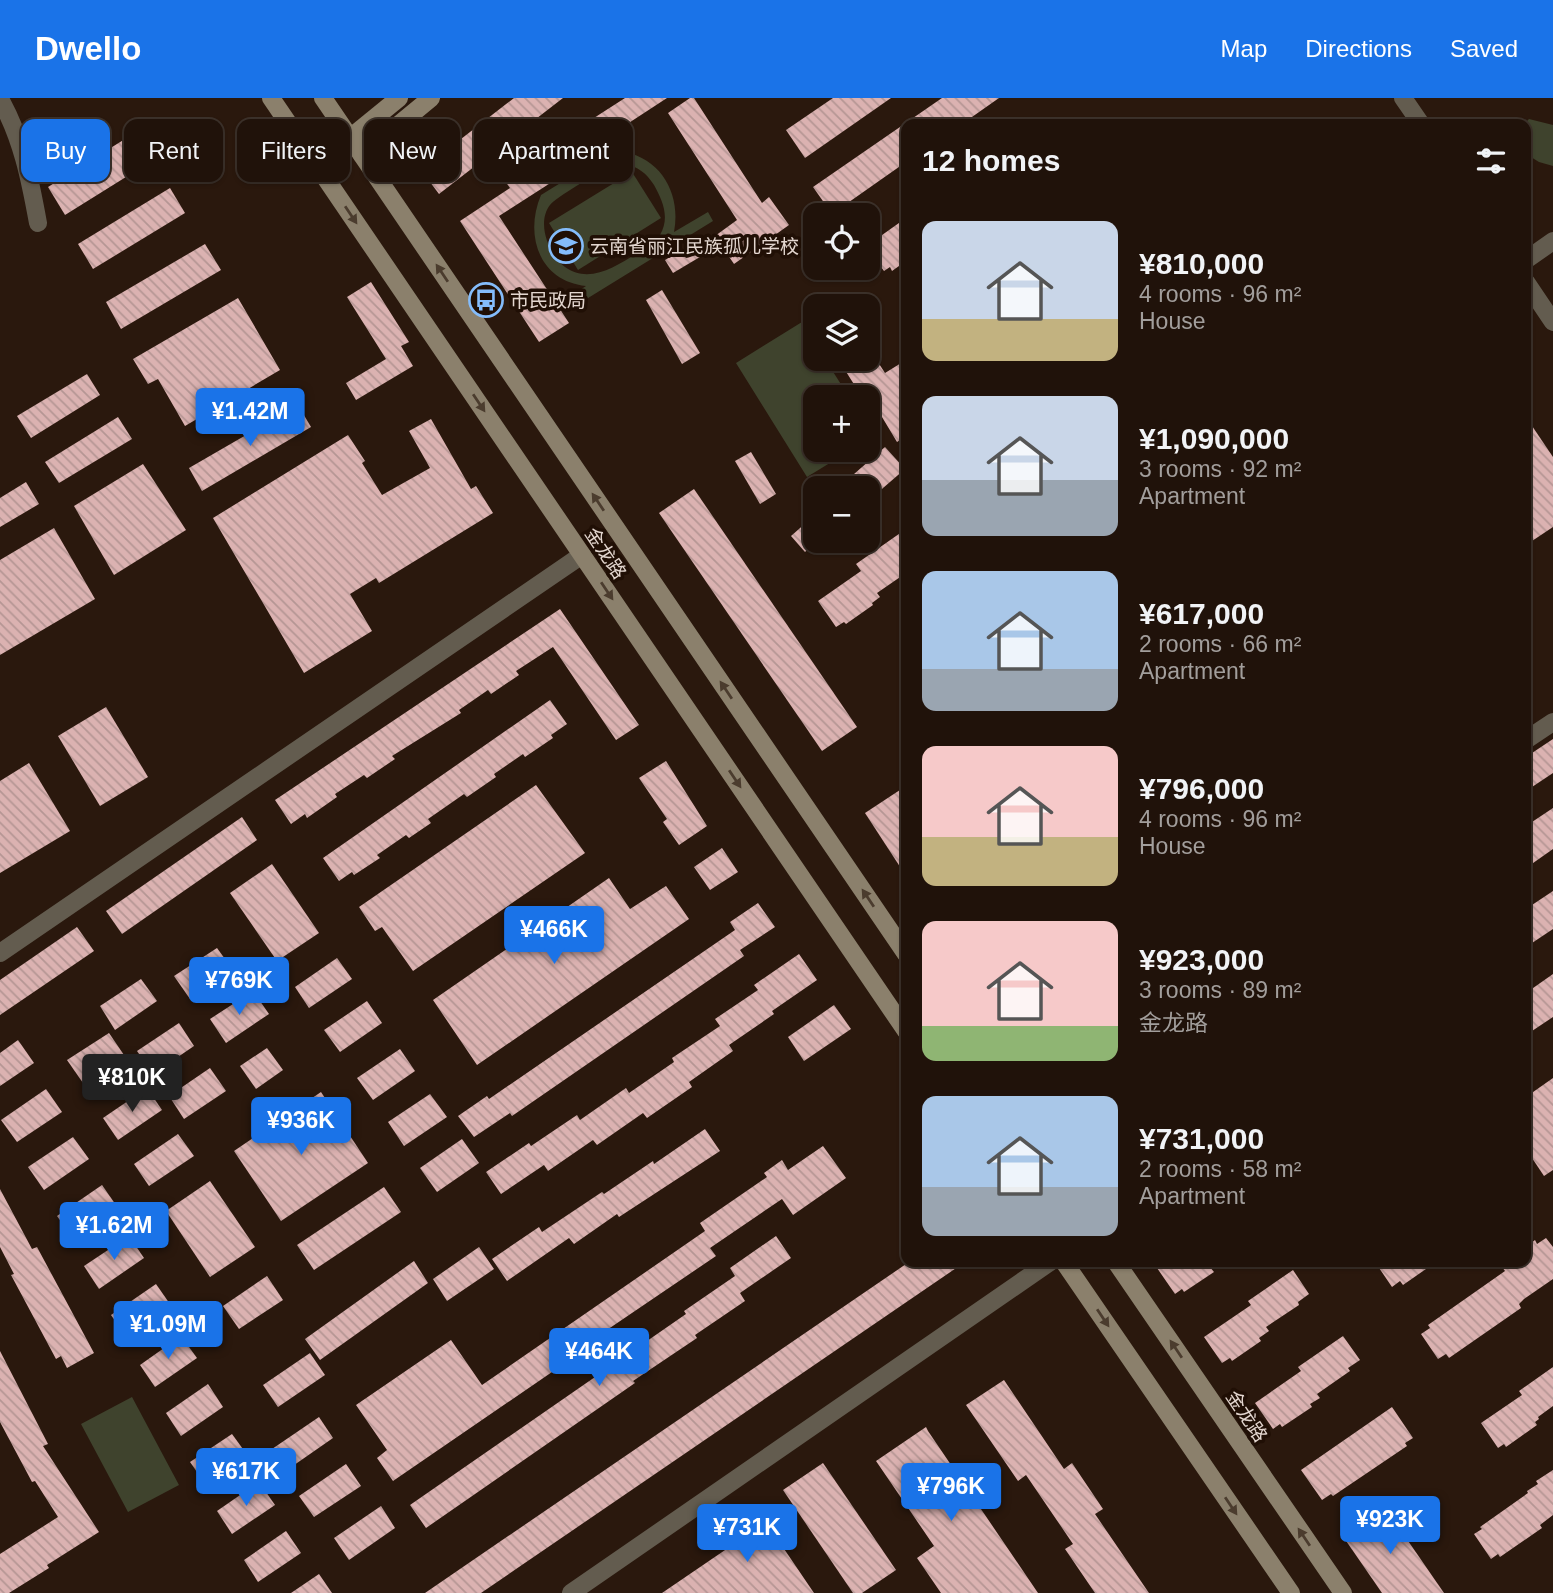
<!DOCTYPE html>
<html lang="en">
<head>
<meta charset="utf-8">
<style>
	body { margin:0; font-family:Arial,"Noto Sans SC",sans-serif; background:#281b13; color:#f1f3f6; height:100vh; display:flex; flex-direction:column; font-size:26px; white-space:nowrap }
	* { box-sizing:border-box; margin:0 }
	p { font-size:23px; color:#a29e9c }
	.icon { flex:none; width:38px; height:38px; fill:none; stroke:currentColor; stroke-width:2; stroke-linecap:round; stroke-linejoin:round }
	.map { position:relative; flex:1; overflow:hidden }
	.panel { position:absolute; left:901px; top:21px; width:630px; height:1148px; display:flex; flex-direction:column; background:#20120a; border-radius:14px; box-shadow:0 2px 5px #0004,0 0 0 2px #3d322b }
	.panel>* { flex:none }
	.guide { position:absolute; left:21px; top:21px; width:665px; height:63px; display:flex; gap:14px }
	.fabs { position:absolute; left:803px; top:105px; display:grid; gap:14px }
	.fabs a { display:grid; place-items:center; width:77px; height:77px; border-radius:14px; background:#20120a; box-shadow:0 2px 5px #0004,0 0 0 2px #3d322b; font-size:35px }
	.price { position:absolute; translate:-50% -60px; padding:0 16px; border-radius:7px; background:#1a73e8; color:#fff; font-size:23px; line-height:46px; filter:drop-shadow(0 2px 4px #0008) }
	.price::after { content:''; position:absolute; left:50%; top:42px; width:21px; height:16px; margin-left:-10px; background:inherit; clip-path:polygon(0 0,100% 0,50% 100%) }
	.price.selected { background:#222; color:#fff }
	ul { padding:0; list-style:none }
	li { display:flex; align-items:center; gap:21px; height:175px; padding:0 21px }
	li span { display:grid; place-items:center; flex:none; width:196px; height:140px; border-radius:14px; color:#555 }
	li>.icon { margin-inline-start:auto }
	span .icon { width:84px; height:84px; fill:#fffc; stroke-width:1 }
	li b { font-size:30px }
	h2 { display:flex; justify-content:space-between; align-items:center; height:84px; padding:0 21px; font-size:30px }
	.tag { padding:0 24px; border-radius:14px; background:#20120a; box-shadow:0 2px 5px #0004,0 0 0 2px #3d322b; font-size:24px; line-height:63px }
	.tag.selected { background:#1a73e8; color:#fff }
	header { display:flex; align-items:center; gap:42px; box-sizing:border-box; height:98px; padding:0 35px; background:#1a73e8; color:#fff }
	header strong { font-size:33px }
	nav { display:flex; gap:38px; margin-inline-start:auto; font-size:24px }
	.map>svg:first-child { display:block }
</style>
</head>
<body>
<header>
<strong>Dwello</strong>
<nav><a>Map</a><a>Directions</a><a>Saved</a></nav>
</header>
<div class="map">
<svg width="1553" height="1495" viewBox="0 0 1553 1495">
	<defs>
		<pattern id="building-back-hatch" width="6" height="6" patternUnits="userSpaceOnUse" patternTransform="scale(1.75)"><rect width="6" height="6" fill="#dbb2b1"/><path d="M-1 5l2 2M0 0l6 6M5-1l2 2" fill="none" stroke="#b59694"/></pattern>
	</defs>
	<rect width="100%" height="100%" fill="#2a180d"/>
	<g fill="#3f432d" fill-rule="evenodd">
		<polygon points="1529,21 1553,27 1553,68 1539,64 1526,56 1526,26 1524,26"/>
		<path d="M625,54C663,62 681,98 674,134L708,114L713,123L567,213L562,204L586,188C539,183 524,137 541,97L604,58ZM624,66C639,69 646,75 654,87C663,103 670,120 660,137C655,145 646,149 639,154C618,167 590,187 565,169C549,157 536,125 550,107C555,100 599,74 609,69C614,67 619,67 624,66Z"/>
		<polygon points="632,74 661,120 578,172 549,125"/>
		<polygon points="802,224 815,246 816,261 825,261 849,299 816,299 816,352 851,352 807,379 736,265"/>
		<polygon points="132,1299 179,1387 128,1414 81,1326"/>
	</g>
	<g fill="url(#building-back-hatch)">
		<polygon points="514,0 563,0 439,96 421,72"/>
		<polygon points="625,0 667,0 618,32 622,39 499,118 569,225 539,244 460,123 510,90 502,79"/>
		<polygon points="690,0 694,0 762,105 769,99 789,127 734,166 715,138 737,122 668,15"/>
		<polygon points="833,0 891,0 805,60 786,32"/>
		<polygon points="942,0 999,0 962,26 906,26 906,64 832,116 813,89"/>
		<polygon points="133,36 150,64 65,117 48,89"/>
		<polygon points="170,90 185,115 93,171 78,146"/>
		<polygon points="906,120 906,163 892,173 890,169 884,173 868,151 868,147"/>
		<polygon points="702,140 710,153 673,175 665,162"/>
		<polygon points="205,146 221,172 121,231 106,204"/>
		<polygon points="371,184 409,244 401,248 413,268 356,302 346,285 386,261 347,199"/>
		<polygon points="662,192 700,255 682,266 646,202"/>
		<polygon points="238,200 280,272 185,328 158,281 148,286 133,261"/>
		<polygon points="838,261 876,261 885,275 906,262 906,338 897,344 870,299 862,299"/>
		<polygon points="87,276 100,297 31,340 17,318"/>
		<polygon points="298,307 311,329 202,393 189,370"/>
		<polygon points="118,319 132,341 59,385 45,364"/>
		<polygon points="1526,319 1553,359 1553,429 1526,447"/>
		<polygon points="431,321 471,391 476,388 493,415 379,485 376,480 350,496 372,533 304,575 213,420 348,337 365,363 362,365 382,397 430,370 409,333"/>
		<polygon points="885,349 905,371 868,403 868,390 838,390"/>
		<polygon points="751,354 776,396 760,406 735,363"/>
		<polygon points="143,366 186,432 114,477 74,408"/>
		<polygon points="26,384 39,406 0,429 0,400"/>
		<polygon points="694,391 857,629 822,653 659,415"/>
		<polygon points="816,416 816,444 805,454 791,438"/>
		<polygon points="54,430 95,501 0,557 0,462"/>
		<polygon points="906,431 906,475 877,495 880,499 872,505 873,507 846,526 844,524 836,529 818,503 861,473 856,466"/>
		<polygon points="560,511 639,627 616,642 553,549 516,573 519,577 491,596 488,592 459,612 461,615 392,658 395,661 367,680 364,677 335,696 337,699 307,720 305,716 291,726 275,702"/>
		<polygon points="550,602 567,626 551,637 553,640 525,659 523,656 494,676 496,679 467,699 464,696 441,712 428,721 431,725 409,740 406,737 377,757 380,760 354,777 352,774 339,783 323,760"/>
		<polygon points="106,609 148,679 100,708 58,638"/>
		<polygon points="1553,641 1553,675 1526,693 1526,659"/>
		<polygon points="666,663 707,728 679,747 663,724 667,721 639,680"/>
		<polygon points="29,665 70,733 0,775 0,683"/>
		<polygon points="536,687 585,755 413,873 382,829 375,833 359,809"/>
		<polygon points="906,688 906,778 865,715"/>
		<polygon points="1553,710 1553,751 1526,770 1526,728"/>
		<polygon points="242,719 257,742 122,836 106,813"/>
		<polygon points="722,750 738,774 710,792 694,769"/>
		<polygon points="272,766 319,835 277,863 230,795"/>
		<polygon points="609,780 630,811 666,788 689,821 477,967 433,902"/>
		<polygon points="1553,793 1553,831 1526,849 1526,811"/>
		<polygon points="758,805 775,829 740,852 744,858 512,1018 510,1015 474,1039 458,1018 487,998 489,1001 735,832 730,824"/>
		<polygon points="77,829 94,853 0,917 0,882"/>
		<polygon points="217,850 233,872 190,901 174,878"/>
		<polygon points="799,856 817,882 772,913 774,916 729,947 733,953 689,984 692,989 647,1020 643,1015 597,1047 593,1042 548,1073 544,1067 501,1096 486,1074 529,1045 531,1048 577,1017 580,1022 626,990 629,995 674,964 672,960 720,928 715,921 758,892 754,887"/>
		<polygon points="337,860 352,881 309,910 295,889"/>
		<polygon points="1553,876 1553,919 1526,937 1526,895"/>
		<polygon points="141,881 157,903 115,932 100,908"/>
		<polygon points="253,893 269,916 226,945 210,921"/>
		<polygon points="367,903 382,925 340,954 324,932"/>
		<polygon points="834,907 851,931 804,963 788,939"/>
		<polygon points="179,925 194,948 153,976 137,953"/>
		<polygon points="109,935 124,957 83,985 67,962"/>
		<polygon points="18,942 34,965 0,988 0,955"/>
		<polygon points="267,950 283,972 256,991 240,968"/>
		<polygon points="400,951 415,973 373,1002 357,980"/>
		<polygon points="210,970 226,993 184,1021 169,998"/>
		<polygon points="1553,980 1553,1072 1544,1078 1526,1051 1526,999"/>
		<polygon points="147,990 162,1012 118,1042 103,1020"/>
		<polygon points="46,991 62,1014 17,1044 1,1022"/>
		<polygon points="321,994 368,1065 281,1123 234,1053"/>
		<polygon points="430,996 447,1019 404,1048 388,1024"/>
		<polygon points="705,1031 720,1053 619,1119 617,1116 574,1146 569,1140 507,1183 492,1161 539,1129 542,1134 602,1094 604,1096 653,1063 654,1066"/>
		<polygon points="178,1036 194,1058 149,1088 134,1066"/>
		<polygon points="73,1039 89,1061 44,1092 28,1069"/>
		<polygon points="462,1041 479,1065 437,1094 420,1070"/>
		<polygon points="823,1048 846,1080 793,1117 782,1101 710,1150 716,1158 601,1236 603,1239 393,1383 377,1360 387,1352 356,1307 451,1242 482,1287 705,1133 700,1125 767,1079 764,1075 782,1062 788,1072"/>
		<polygon points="210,1083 255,1149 210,1179 166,1113"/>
		<polygon points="102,1087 118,1110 73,1140 57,1118"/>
		<polygon points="384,1089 401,1114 314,1172 297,1147"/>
		<polygon points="0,1091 32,1151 37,1149 94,1255 67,1270 61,1258 56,1261 11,1177 14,1176 0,1149"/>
		<polygon points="129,1138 144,1160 99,1191 84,1168"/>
		<polygon points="776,1138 791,1160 740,1195 745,1203 695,1237 697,1240 633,1283 635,1285 426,1430 410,1407 686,1216 684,1213 735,1178 730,1170"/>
		<polygon points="1546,1140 1553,1149 1553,1181 1524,1201 1519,1206 1521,1210 1449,1260 1446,1256 1438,1261 1421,1236 1430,1230 1428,1227 1505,1173 1502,1169 1511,1164 1526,1164 1526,1149 1535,1142 1537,1146"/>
		<polygon points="479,1149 494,1171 447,1203 433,1181"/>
		<polygon points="414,1163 428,1185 320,1262 305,1241"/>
		<polygon points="909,1164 965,1164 481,1495 425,1495"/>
		<polygon points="1166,1164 1206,1164 1214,1174 1184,1194 1182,1191 1175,1196 1157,1170"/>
		<polygon points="1375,1164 1436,1164 1403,1187 1400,1183 1392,1189"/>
		<polygon points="1293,1172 1309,1196 1298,1204 1299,1207 1266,1229 1269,1233 1259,1240 1261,1243 1232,1263 1230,1260 1222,1265 1204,1239 1251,1207 1248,1203"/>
		<polygon points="267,1178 283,1202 239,1231 223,1208"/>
		<polygon points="156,1186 172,1209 127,1240 111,1217"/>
		<polygon points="181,1238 197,1260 155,1289 140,1267"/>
		<polygon points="1343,1238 1360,1262 1348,1270 1350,1273 1317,1296 1320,1300 1310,1306 1312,1309 1282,1329 1280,1326 1273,1331 1255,1305 1301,1273 1298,1269"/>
		<polygon points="0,1253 48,1346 43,1348 99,1434 47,1467 49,1470 9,1495 0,1495 0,1456 58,1419 35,1383 32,1384 0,1324"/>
		<polygon points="310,1255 325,1277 278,1309 263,1287"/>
		<polygon points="1553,1269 1553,1308 1538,1319 1539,1321 1535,1324 1537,1327 1506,1349 1504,1346 1498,1350 1481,1325 1522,1297 1519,1293"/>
		<polygon points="1004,1282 1064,1371 1072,1365 1103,1411 1095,1416 1149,1495 1095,1495 1065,1451 1073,1446 1026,1377 1018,1383 966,1307"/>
		<polygon points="208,1286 223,1309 181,1338 166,1315"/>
		<polygon points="1392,1309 1413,1340 1405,1345 1407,1348 1333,1398 1331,1396 1322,1402 1301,1372"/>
		<polygon points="319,1319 333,1340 287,1372 272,1351"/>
		<polygon points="926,1329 928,1333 1038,1495 941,1495 917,1460 934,1448 876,1363"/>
		<polygon points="232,1336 248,1358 206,1387 190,1364"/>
		<polygon points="823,1365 896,1472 862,1495 853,1495 783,1392"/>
		<polygon points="346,1366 361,1388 314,1419 299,1398"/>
		<polygon points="1553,1372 1553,1417 1540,1427 1542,1430 1500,1459 1498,1456 1491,1461 1474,1436 1482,1431 1480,1429 1528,1395 1527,1393 1538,1386 1536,1383"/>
		<polygon points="259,1384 275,1407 232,1436 217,1413"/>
		<polygon points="381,1408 395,1430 349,1462 334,1440"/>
		<polygon points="1384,1408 1444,1495 1382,1495 1342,1437"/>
		<polygon points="757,1411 814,1495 662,1495 728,1450 719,1436"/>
		<polygon points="286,1433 301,1455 258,1484 244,1462"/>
		<polygon points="319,1476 332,1495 291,1495"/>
	</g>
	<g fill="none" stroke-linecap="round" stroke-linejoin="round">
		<g stroke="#635c4f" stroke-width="18">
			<path d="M0,1C22,40 30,81 38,125"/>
			<polyline points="1526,162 1553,143"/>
			<polyline points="1526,642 1553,624"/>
			<polyline points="0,855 582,457"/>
			<polyline points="571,1495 1050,1164"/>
		</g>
		<g stroke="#635c4f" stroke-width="18">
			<polyline points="1403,0 1421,26"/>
			<polyline points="1526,184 1553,224"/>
		</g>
		<g stroke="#8b806c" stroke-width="18">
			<polyline points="271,0 906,933"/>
			<polyline points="323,0 906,856"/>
			<polyline points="350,40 399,0"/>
			<polyline points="362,57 431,0"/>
			<polyline points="1064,1164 1291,1495"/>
			<polyline points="1116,1164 1343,1495"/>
		</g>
	</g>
	<defs><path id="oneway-solid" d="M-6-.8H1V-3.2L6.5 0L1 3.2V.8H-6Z" transform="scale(1.75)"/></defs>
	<g fill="#4b3c2e">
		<use href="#oneway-solid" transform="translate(351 117) rotate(56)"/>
		<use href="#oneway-solid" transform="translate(442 175) rotate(-124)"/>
		<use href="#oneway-solid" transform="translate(479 305) rotate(56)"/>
		<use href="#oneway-solid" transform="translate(598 404) rotate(-124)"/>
		<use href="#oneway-solid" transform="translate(607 493) rotate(56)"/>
		<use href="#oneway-solid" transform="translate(726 592) rotate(-124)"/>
		<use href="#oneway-solid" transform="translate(735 681) rotate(56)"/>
		<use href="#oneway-solid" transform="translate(868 800) rotate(-124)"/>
		<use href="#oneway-solid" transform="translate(1103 1220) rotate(56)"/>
		<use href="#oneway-solid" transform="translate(1176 1251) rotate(-124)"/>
		<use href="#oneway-solid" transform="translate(1231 1408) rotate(56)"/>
		<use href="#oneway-solid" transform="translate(1304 1439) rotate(-124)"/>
	</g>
	<defs>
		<g id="school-ring" transform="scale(1.75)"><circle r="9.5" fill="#200f05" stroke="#84bcfb" stroke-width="1.5"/><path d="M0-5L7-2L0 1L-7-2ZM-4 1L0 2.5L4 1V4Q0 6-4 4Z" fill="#84bcfb"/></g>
		<g id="bus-ring" transform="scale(1.75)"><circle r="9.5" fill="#200f05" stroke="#84bcfb" stroke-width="1.5"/><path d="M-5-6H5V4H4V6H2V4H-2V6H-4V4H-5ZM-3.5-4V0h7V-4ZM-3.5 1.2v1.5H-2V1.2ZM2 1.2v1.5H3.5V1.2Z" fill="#84bcfb"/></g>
	</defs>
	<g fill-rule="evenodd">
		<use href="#school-ring" x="566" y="148"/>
		<use href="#bus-ring" x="486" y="202"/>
	</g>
	<g text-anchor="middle" stroke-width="7" stroke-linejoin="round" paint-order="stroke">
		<g font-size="19" fill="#e3d6cf" stroke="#200f05" text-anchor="start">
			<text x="590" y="155">云南省丽江民族孤儿学校</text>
			<text x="510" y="209">市民政局</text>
		</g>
		<g font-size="19" fill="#e3d6cf" stroke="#200f05">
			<text transform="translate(606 455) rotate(56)" y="7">金龙路</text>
			<text transform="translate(1247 1318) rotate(56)" y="7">金龙路</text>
		</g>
	</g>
</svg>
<div class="fabs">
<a><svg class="icon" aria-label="locate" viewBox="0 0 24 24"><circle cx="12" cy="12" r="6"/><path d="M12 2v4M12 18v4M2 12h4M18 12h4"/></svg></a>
<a><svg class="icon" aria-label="layers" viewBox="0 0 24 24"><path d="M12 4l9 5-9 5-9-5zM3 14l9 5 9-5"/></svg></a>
<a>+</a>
<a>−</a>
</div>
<b class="price" style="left:250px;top:350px">¥1.42M</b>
<b class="price" style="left:554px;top:868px">¥466K</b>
<b class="price" style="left:239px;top:919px">¥769K</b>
<b class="price selected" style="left:132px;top:1016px">¥810K</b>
<b class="price" style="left:301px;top:1059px">¥936K</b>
<b class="price" style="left:114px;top:1164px">¥1.62M</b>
<b class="price" style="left:168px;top:1263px">¥1.09M</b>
<b class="price" style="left:599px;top:1290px">¥464K</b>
<b class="price" style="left:246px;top:1410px">¥617K</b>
<b class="price" style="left:951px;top:1425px">¥796K</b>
<b class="price" style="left:1390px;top:1458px">¥923K</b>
<b class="price" style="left:747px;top:1466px">¥731K</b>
<div class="guide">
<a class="tag selected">Buy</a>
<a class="tag">Rent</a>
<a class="tag">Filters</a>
<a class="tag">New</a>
<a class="tag">Apartment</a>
</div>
<section class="panel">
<h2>12 homes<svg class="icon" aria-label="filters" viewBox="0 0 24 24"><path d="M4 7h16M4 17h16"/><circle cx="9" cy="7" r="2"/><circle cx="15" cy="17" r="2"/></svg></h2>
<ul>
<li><span style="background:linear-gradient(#c9d6e8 70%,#c2b280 0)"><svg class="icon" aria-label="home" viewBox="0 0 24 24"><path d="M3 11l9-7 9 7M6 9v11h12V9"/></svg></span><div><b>¥810,000</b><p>4 rooms · 96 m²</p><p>House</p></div></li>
<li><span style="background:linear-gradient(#c9d6e8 60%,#9aa5b1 0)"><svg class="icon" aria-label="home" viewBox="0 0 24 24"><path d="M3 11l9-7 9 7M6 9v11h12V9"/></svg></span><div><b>¥1,090,000</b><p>3 rooms · 92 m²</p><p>Apartment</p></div></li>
<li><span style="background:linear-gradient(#a9c7e8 70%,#9aa5b1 0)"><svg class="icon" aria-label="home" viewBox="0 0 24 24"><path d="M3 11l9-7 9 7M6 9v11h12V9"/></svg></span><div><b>¥617,000</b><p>2 rooms · 66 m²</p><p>Apartment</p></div></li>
<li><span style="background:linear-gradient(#f6c9c9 65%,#c2b280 0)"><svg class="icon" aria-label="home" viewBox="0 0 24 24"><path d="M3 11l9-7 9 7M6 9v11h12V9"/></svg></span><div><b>¥796,000</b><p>4 rooms · 96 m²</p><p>House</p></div></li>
<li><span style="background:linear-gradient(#f6c9c9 75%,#8fb573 0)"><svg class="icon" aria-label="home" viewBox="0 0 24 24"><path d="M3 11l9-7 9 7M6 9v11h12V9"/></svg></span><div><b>¥923,000</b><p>3 rooms · 89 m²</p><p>金龙路</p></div></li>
<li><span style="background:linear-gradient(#a9c7e8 65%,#9aa5b1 0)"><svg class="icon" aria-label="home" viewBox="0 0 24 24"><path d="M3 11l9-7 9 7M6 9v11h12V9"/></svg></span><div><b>¥731,000</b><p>2 rooms · 58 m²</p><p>Apartment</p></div></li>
</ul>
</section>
</div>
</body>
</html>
